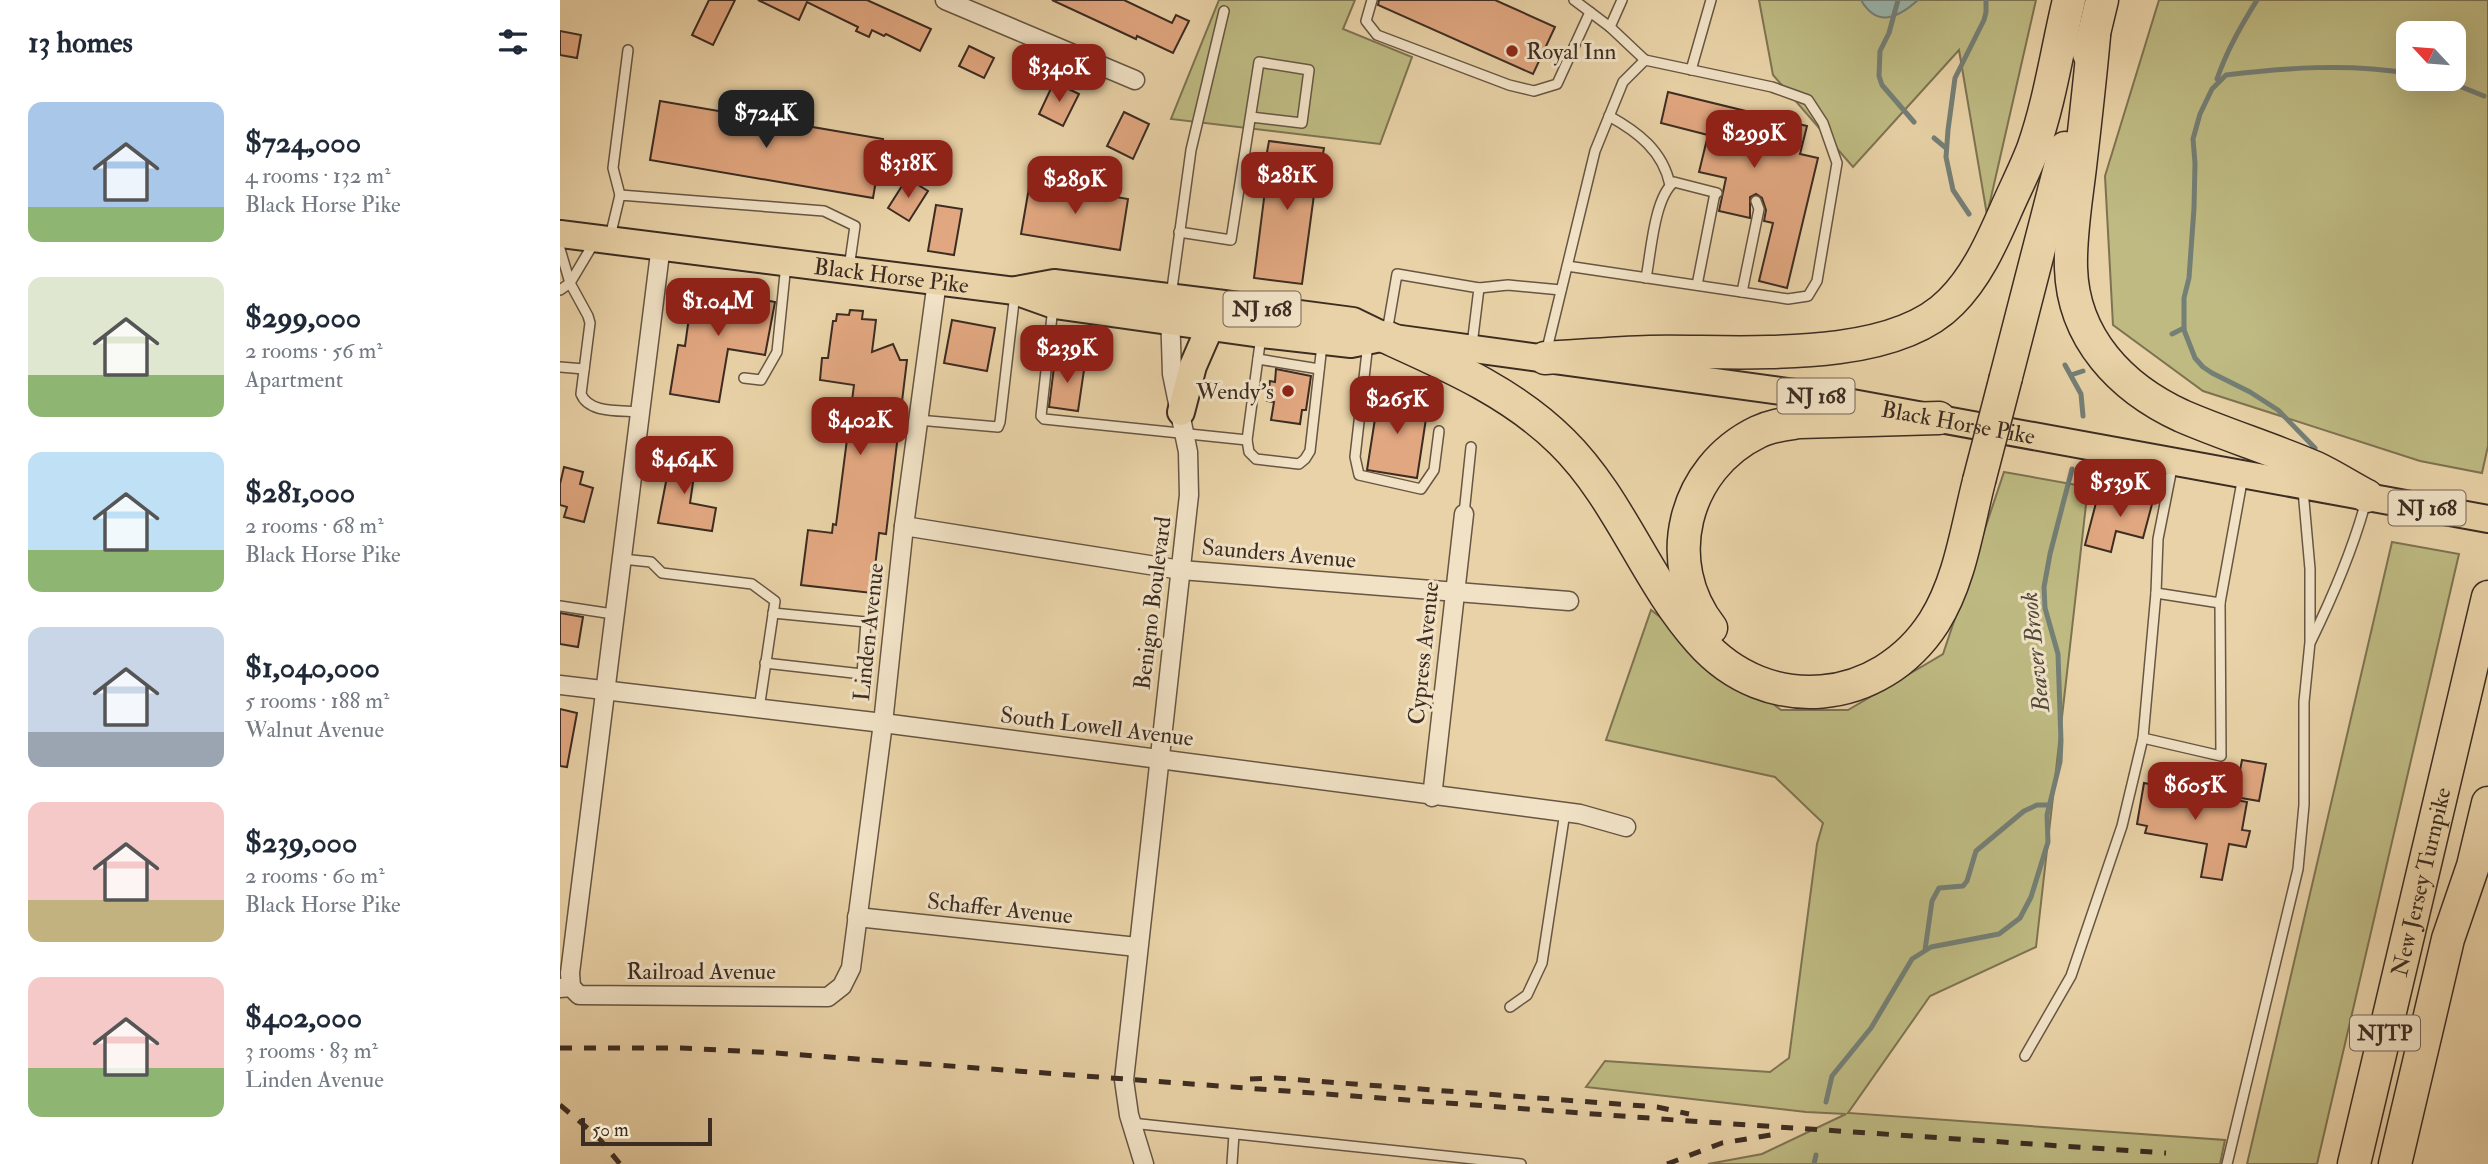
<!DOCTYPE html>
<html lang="en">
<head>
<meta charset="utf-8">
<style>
	body { margin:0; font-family:"IM FELL Double Pica",serif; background:#f6f6f7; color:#1f2937; height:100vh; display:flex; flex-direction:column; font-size:26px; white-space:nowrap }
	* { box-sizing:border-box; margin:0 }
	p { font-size:23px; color:#747a83 }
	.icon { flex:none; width:38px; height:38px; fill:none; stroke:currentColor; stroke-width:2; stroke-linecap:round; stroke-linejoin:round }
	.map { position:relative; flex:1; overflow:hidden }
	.sheet { display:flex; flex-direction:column; background:#fff; width:560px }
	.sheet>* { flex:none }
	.needle { width:46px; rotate:296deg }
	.buttons { position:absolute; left:1836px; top:21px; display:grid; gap:14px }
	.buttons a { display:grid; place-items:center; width:70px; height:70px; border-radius:14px; background:#fff; box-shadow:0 7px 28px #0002; font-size:35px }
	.scale { position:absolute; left:21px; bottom:18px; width:131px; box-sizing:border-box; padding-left:7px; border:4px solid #3c2c22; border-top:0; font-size:19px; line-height:24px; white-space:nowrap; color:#3c2c22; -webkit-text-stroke:5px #f1e2c6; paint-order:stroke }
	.price { position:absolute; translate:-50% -60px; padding:0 16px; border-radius:14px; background:#8f2418; color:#fff; font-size:23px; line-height:46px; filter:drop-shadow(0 2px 4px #0008) }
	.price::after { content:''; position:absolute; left:50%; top:42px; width:21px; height:16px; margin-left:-10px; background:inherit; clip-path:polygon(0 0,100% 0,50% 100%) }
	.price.current { background:#222; color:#fff }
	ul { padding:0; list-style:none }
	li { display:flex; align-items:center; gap:21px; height:175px; padding:0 28px }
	li span { display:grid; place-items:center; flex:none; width:196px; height:140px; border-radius:14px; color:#555 }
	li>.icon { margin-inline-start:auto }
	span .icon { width:84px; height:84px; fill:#fffc; stroke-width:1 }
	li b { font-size:30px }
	h2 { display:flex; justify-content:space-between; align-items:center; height:84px; padding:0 28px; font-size:30px }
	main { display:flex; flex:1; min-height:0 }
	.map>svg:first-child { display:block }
</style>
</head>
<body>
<main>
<section class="sheet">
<h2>13 homes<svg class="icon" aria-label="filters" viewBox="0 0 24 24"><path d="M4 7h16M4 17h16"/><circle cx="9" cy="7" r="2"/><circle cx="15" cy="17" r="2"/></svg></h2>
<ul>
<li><span style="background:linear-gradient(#a9c7e8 75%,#8fb573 0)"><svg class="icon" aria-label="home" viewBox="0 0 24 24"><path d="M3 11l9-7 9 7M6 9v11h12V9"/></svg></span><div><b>$724,000</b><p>4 rooms · 132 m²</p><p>Black Horse Pike</p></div></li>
<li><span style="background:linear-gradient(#dfe7d0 70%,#8fb573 0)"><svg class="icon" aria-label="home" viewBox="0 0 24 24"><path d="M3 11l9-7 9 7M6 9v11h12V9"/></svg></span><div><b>$299,000</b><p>2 rooms · 56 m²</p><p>Apartment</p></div></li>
<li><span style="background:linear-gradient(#bfe0f5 70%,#8fb573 0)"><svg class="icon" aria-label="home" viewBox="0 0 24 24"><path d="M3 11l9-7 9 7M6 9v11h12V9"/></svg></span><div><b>$281,000</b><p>2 rooms · 68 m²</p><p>Black Horse Pike</p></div></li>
<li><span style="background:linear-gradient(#c9d6e8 75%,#9aa5b1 0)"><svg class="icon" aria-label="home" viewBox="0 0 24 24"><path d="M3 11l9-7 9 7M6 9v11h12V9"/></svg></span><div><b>$1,040,000</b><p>5 rooms · 188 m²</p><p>Walnut Avenue</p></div></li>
<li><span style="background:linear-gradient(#f6c9c9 70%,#c2b280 0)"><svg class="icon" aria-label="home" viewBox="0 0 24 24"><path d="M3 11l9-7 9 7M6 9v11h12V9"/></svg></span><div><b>$239,000</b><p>2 rooms · 60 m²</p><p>Black Horse Pike</p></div></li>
<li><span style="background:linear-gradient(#f6c9c9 65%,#8fb573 0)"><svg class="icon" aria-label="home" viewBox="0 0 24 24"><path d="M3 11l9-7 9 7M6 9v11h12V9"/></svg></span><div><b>$402,000</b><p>3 rooms · 83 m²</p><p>Linden Avenue</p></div></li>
</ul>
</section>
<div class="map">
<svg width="1928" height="1164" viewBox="0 0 1928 1164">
	<rect width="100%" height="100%" fill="#e9d2a7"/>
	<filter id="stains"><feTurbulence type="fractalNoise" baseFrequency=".00286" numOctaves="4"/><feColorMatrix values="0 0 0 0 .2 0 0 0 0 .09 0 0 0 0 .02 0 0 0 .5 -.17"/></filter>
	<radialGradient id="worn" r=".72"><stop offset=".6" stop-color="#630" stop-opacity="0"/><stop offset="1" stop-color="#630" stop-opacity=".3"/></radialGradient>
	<g fill="#beba82" stroke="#7d7352" stroke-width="2" fill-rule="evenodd">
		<polygon points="659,0 795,0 783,29 852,57 820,144 611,119"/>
		<polygon points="1199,0 1476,0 1427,215 1399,50 1293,167 1213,75"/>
		<path d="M1599,0H1928V446L1922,473L1860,461L1643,391L1553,325L1545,176ZM1848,33H1894V79H1848Z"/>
		<polygon points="1444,472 1528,487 1476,947 1370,996 1288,1113 1665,1140 1660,1164 1148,1164 1202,1154 1286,1114 1246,1112 1026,1087 1045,1061 1210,1072 1229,1058 1257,844 1263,823 1215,777 1046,740 1091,610 1221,710 1288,710 1383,654"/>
		<polygon points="1832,542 1899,554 1757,1164 1687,1164"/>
	</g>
	<path fill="#99b6ae" stroke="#747f76" stroke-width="2" d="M1301,0H1358C1338,18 1317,28 1301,0Z"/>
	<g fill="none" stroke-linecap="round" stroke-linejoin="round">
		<g stroke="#747f76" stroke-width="5">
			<polyline points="1338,0 1329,33 1320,51 1319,76 1322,85 1354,122"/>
			<path d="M1657,79C1667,50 1681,26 1697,0"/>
			<polyline points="1882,79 1924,96"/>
			<polyline points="1374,138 1386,148"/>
			<polyline points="1409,214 1393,190 1386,157 1388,130 1395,78 1424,20 1426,12 1426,0"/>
			<polyline points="1612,334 1624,328"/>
			<polyline points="1505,365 1521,394 1523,416"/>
			<polyline points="1511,375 1523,371"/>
			<path d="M1755,448L1718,410L1690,392L1652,373L1643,367L1635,358L1624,330V298L1629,278L1634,208L1635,163L1633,139L1640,114L1652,89L1666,75C1726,68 1787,63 1848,73"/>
			<polyline points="1365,950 1372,901 1379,888 1403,886 1407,881 1416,851 1464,811 1477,805 1489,805"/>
			<polyline points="1266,1102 1272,1076 1311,1028 1352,959 1371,947 1439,934 1460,918 1471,897 1488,842 1487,815 1500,762 1501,741 1498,654 1485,608 1484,587 1490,554 1512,469"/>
			<polyline points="1254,1164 1256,1155"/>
		</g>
	</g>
	<g fill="#e1a780" stroke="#3c2c22" stroke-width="2">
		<polygon points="149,0 175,0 153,45 132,35"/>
		<polygon points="198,0 307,0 371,29 360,51 326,34 324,36 312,30 309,37 296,31 298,27 247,2 239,20"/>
		<polygon points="492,0 564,0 612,23 616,15 629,21 613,53 577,36 576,39"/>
		<polygon points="819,0 935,0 995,27 973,74 818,5"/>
		<polygon points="0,31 21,35 17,58 0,55"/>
		<polygon points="409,46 434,58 424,78 399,66"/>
		<polygon points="494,82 519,94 503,126 479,114"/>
		<polygon points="1108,92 1247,126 1240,154 1258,158 1227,288 1199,281 1213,223 1204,221 1206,210 1202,198 1196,194 1190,197 1190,218 1159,211 1166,178 1139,172 1148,135 1101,123"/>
		<polygon points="100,101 323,139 313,198 90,160"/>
		<polygon points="564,112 589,124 573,159 547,146"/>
		<polygon points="709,141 764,148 761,165 758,165 742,284 694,278 709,159 706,158"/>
		<polygon points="347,178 368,191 349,221 328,208"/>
		<polygon points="470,182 568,199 560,250 461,234"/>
		<polygon points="376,205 402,209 394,255 368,251"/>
		<polygon points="134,281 175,287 173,294 215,302 205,355 168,349 159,402 110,394 118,345 125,346"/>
		<polygon points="290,310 303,311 302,319 316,320 312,352 333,344 340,360 347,360 326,534 319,533 312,593 241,585 248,530 272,533 273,524 276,525 294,385 260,380 262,358 268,358 273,321 276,321 277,314 289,315"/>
		<polygon points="392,320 435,328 427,371 384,363"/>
		<polygon points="495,359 525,363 518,411 489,407"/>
		<polygon points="716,369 751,376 746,410 742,410 740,424 711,420 714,402 707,401 710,381 715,382"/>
		<polygon points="835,391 867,412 857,478 807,470 819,393 834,395"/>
		<polygon points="112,451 137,455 130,503 156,508 152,531 98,523"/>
		<polygon points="4,467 23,472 20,484 33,488 24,522 4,517 7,507 0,505 0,484"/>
		<polygon points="1570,487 1595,493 1583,538 1556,531 1551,552 1525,545 1537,499 1565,507"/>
		<polygon points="0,613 23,617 18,647 0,644"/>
		<polygon points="0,709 17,713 7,767 0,766"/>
		<polygon points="1682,760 1706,764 1699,801 1675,797"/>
		<polygon points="1584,783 1687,802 1682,830 1690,831 1686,847 1669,844 1662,880 1641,877 1647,844 1585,833 1587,826 1577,824"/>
	</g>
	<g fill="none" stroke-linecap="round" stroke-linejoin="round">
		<g stroke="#675643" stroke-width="12">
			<g id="service">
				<polyline points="812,0 806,21 817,35 949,85 974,91 997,84 1030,12"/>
				<polyline points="1014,0 1050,27 1085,60"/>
				<polyline points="1050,27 1062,0"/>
				<polyline points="1131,70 1151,0"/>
				<path d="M1049,116C1078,132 1103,151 1110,185"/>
				<polyline points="60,195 53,168 68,50"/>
				<polyline points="619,232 671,240 699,62 749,70 742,123 691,117"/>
				<polyline points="50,237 60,195 264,211 295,226 289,268"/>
				<polyline points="0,249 10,283 35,241"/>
				<path d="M1086,278C1091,253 1094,198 1114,182L1157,193"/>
				<polyline points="1137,285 1155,193"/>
				<polyline points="919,288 948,285 1001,290"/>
				<path d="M0,290L10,283L28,316L30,323L21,394C29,414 61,410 80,412"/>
				<polyline points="1182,292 1199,209 1196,201"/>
				<polyline points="611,296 631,150 664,11"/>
				<polyline points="493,307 481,416 484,419 687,440"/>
				<polyline points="827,332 837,274 919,288 912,345"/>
				<polyline points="701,336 687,440 689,452 696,459 739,464 745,459 750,451 762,345"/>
				<polyline points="808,343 795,457 799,475 861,489 874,470 879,431"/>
				<polyline points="986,353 1035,151 1063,82 1085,60 1212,87 1248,100 1263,123 1277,163 1257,281 1248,296 1228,299 1007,266"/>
				<polyline points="698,359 759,369"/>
				<polyline points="0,367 24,369"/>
				<polyline points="184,378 201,380 217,352 226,264"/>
				<polyline points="358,420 438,427 440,422 455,293"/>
				<polyline points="1613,463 1598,539 1596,593 1660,603 1683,476"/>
				<polyline points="904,514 911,447"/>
				<polyline points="62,559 91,562 102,573 192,584 215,601 199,709"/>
				<polyline points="0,606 53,614"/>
				<path d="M1751,641C1773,596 1793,549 1806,501"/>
				<polyline points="205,663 302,674 306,622 213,613"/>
				<polyline points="1583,738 1596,593"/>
				<polyline points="950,1007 967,995 982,963 1005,812"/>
				<polyline points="1465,1056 1511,976 1562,826 1583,738 1661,756 1660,603"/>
				<polyline points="571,1123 961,1164"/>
				<polyline points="672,1164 674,1134"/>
				<polyline points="1667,1164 1738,869 1744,805 1744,702 1750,642 1750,569 1743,490"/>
			</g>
		</g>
		<g stroke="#675643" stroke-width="21">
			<g id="minor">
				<polyline points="385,0 575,80"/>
				<polyline points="344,526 621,570 1009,601"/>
				<polyline points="0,685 323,723 1020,814 1066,827"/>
				<polyline points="872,797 904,514"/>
				<polyline points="297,917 577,947"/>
				<path d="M11,987L10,973C41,730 70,488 101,245"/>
				<polyline points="0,988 11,987 19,995 268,997 282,986 291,968 323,723 344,526 377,281"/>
				<polyline points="584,1164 569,1115 564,1080 629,495 628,452 612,374 610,311"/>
			</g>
		</g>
		<g stroke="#3c2c22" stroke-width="30">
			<g id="primary">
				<path id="s1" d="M0,234L455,291L494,305L701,334L791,344L826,337L1243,394L1928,519"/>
				<polyline points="456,290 494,283 664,304 793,321 826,337"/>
				<polyline points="621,412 633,366 650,327"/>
			</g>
		</g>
		<g stroke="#3c2c22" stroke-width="35">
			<g id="motorway">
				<path d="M1534,36C1530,80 1525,124 1520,167C1516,201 1510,234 1511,268C1513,338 1561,388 1622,416C1666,435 1712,449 1756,468C1773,476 1790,487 1807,496"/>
				<polyline points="1529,54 1542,0"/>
				<path d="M826,337C888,365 953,393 1002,442C1060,499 1086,581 1140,641C1207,717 1320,706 1374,622C1400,581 1407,528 1419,481"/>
				<path d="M985,358C1020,356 1055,353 1090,352C1174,350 1329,366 1391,302C1416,277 1431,244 1445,212C1454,191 1465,170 1473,149C1490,101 1497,50 1509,0"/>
				<polyline points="1446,377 1505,148"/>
				<path d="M1151,628C1100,563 1123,468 1198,432C1212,425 1226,424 1240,422L1379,418"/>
				<path id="s2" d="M1794,1164L1928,597"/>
				<polyline points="1835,1164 1888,939 1913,866 1928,803"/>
			</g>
		</g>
		<use href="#service" stroke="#f1e2c6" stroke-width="9"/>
		<use href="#minor" stroke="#f1e2c6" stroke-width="18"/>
		<use href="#primary" stroke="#e9d2a7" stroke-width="26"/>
		<use href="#motorway" stroke="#e9d2a7" stroke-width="32"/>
		<g stroke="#3c2c22" stroke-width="5" stroke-dasharray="12 12" stroke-linecap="butt">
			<polyline points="0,1048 121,1048 216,1053 1115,1120 1606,1153"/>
			<polyline points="690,1079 715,1078 1097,1107 1129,1114"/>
			<polyline points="0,1105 38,1137 60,1164"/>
			<polyline points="1107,1164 1162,1143 1217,1134"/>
		</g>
		<g stroke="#3c2c22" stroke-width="35" stroke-linecap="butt">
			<polyline id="motorway-bridge" points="1419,481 1446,377"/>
		</g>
		<use href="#motorway-bridge" stroke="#e9d2a7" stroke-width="32"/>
	</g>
	<g fill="#8f2418" stroke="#f1e2c6" stroke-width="2.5">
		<circle cx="952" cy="51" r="7"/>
		<circle cx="728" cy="391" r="7"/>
	</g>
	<g text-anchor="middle" stroke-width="6" stroke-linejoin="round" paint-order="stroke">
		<g fill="#f1e2c6" stroke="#726353" stroke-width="2">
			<rect x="663.5" y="291.5" width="77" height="35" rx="5"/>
			<rect x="1217.5" y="378.5" width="77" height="35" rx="5"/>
			<rect x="1828.5" y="490.5" width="77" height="35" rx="5"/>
			<rect x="1790" y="1015.5" width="70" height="35" rx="5"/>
		</g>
		<g font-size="21" font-weight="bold" fill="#3c2c22">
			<text x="702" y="316">NJ 168</text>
			<text x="1256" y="403">NJ 168</text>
			<text x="1867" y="515">NJ 168</text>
			<text x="1825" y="1040">NJTP</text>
		</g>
		<g font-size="23" fill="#3c2c22" stroke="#f1e2c6" text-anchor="start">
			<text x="966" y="59">Royal Inn</text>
			<text x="714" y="399" text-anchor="end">Wendy's</text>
		</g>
		<g font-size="23" fill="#3c2c22" stroke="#f1e2c6">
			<text dy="8" stroke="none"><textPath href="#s1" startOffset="334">Black Horse Pike</textPath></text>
			<text dy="8" stroke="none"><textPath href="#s1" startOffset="1414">Black Horse Pike</textPath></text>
			<text transform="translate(719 553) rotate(5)" y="8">Saunders Avenue</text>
			<text transform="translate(592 603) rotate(-83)" y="8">Benigno Boulevard</text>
			<text transform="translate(308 632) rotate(-84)" y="8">Linden Avenue</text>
			<text transform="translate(863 653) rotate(-84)" y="8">Cypress Avenue</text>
			<text transform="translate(537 726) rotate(7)" y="8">South Lowell Avenue</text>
			<text dy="8" stroke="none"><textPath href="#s2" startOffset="290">New Jersey Turnpike</textPath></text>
			<text transform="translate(440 908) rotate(6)" y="8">Schaffer Avenue</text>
			<text x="141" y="979">Railroad Avenue</text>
		</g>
		<g font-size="24" font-style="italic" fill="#4f483e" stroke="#f1e2c6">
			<text transform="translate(1475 652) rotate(-96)" y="8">Beaver Brook</text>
		</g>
	</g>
	<rect width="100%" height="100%" filter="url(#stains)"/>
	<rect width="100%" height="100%" fill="url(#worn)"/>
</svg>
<div class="buttons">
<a><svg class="needle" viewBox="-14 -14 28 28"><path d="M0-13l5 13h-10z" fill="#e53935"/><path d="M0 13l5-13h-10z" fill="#747a83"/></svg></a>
</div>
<div class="scale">50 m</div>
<b class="price" style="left:499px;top:104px">$340K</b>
<b class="price current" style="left:206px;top:150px">$724K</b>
<b class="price" style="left:1194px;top:170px">$299K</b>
<b class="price" style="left:348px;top:200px">$318K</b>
<b class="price" style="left:727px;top:212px">$281K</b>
<b class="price" style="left:515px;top:216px">$289K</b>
<b class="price" style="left:158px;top:338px">$1.04M</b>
<b class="price" style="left:507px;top:385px">$239K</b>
<b class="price" style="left:837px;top:436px">$265K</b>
<b class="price" style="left:300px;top:457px">$402K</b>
<b class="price" style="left:124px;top:496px">$464K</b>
<b class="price" style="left:1560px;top:519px">$539K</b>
<b class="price" style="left:1635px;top:822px">$605K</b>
</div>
</main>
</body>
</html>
